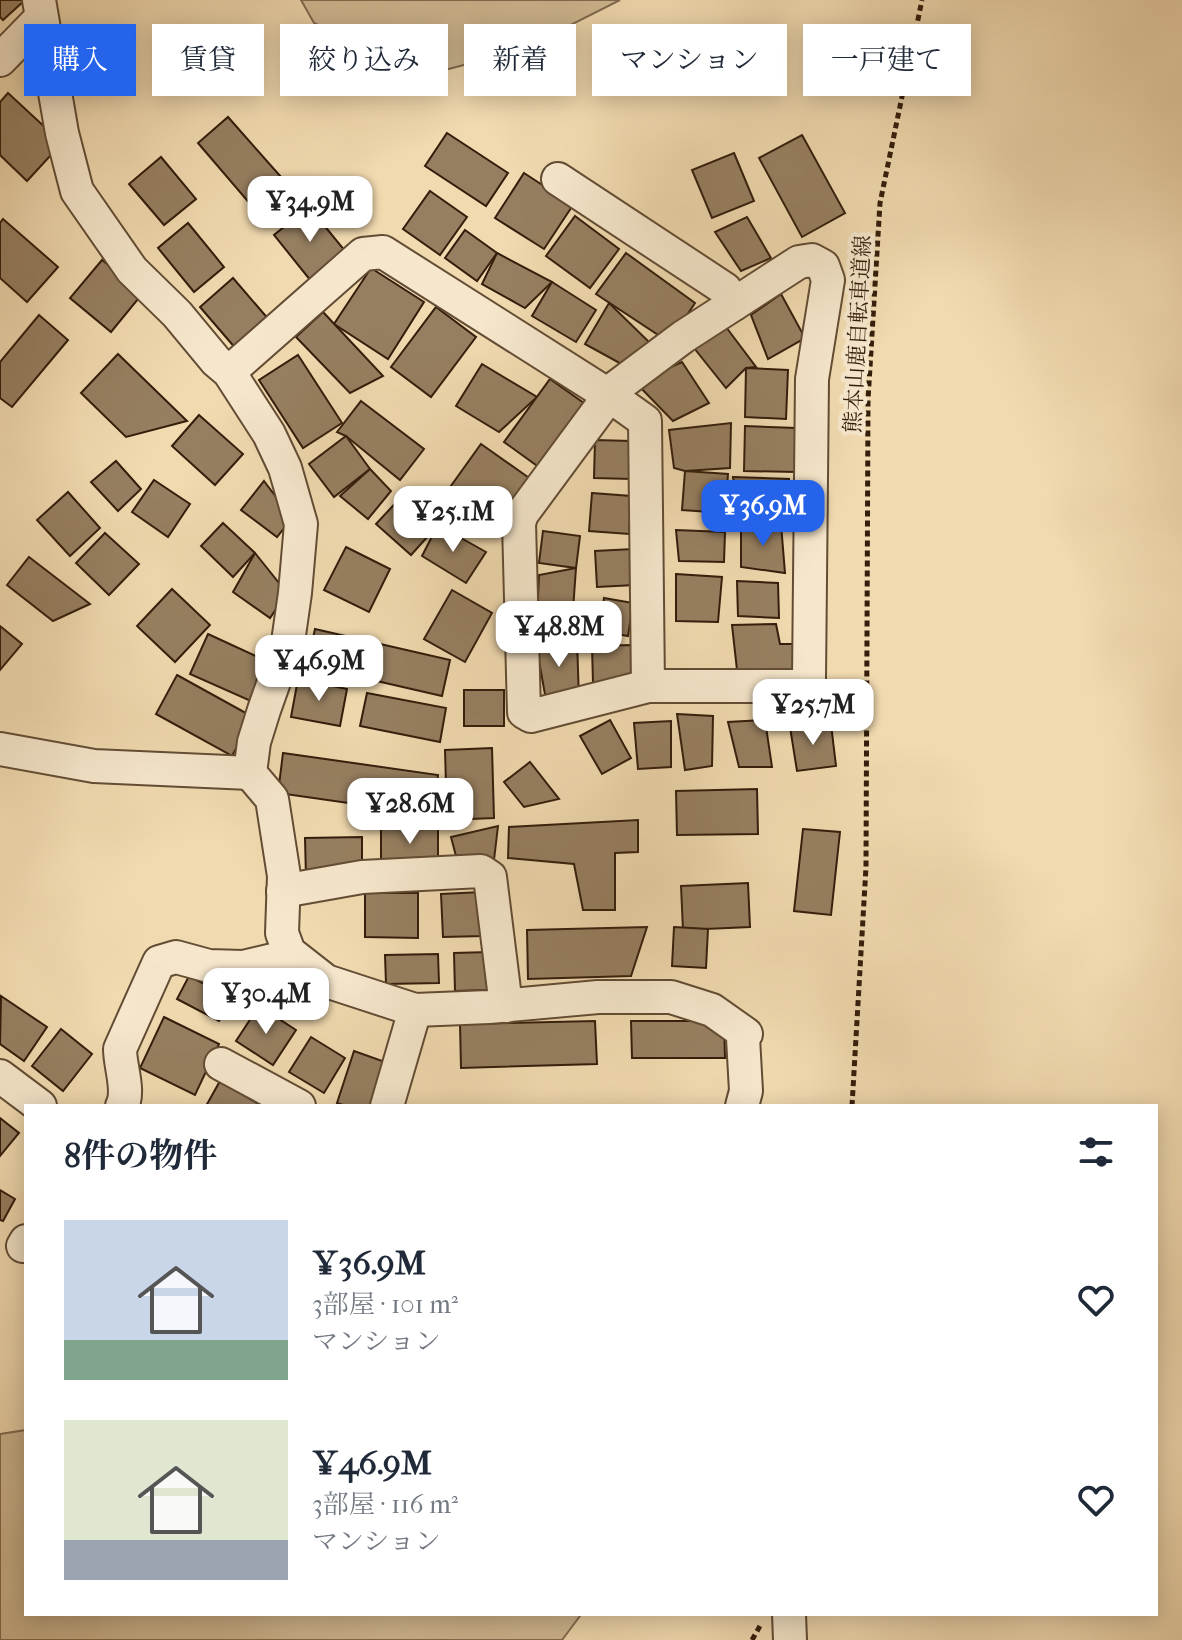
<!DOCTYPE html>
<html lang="ja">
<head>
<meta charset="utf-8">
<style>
	body { margin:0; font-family:"IM FELL French Canon","Noto Serif JP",serif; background:#f2f2f3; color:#1f2937; height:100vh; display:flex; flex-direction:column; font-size:30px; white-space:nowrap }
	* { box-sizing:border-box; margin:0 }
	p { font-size:26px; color:#747a83 }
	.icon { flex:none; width:44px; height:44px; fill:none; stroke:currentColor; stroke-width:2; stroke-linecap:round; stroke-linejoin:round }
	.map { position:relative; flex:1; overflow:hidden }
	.details { position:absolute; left:24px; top:1104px; width:1134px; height:512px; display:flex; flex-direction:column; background:#fff; border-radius:0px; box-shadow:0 4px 20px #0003 }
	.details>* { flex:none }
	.top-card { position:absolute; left:24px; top:24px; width:1134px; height:72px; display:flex; gap:16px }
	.price { position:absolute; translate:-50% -68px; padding:0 18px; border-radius:16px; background:#fff; color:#222; font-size:26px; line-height:52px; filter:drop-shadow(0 2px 4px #0008) }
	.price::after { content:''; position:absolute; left:50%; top:48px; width:24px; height:18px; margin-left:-12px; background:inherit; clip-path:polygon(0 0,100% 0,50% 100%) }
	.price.selected { background:#2563eb; color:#fff }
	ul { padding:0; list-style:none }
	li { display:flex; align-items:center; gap:24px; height:200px; padding:0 40px }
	li span { display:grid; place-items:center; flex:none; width:224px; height:160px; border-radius:0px; color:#555 }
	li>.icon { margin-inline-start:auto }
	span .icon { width:96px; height:96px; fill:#fffc; stroke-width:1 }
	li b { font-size:34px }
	h2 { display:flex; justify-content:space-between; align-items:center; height:96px; padding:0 40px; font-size:34px }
	.chip { padding:0 28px; border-radius:0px; background:#fff; box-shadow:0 4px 20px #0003; font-size:28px; line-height:72px }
	.chip.selected { background:#2563eb; color:#fff }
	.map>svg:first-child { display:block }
</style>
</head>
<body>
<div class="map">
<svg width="1182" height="1640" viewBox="0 0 1182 1640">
	<rect width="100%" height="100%" fill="#f1dab0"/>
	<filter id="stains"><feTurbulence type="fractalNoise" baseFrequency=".0025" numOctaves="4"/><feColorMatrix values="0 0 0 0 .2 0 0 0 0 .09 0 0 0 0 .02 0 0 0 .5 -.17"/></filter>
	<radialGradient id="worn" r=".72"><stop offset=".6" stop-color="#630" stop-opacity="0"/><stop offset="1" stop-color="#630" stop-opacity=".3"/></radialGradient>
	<g fill="#d1ba94" stroke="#826c50" stroke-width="2">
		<polygon points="301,0 620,0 521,50 422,76 314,23"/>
		<polygon points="26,1430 26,1614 579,1614 580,1616 562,1640 0,1640 0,1434"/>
	</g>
	<g fill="#967f61" stroke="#331d0b" stroke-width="2">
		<polygon points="0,0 25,0 3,20 0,17"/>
		<polygon points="8,93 62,143 27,181 0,155 0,102"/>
		<polygon points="228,117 289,186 258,213 198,143"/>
		<polygon points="447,133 508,173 486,206 425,166"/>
		<polygon points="802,135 845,213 802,237 759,158"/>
		<polygon points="734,153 754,201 712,218 692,170"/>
		<polygon points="161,157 196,199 164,225 129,184"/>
		<polygon points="524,173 573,205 544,249 495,218"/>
		<polygon points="430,191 467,217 440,255 403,229"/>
		<polygon points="309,207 346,252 311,281 274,235"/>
		<polygon points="575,216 619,249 590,288 546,256"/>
		<polygon points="747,217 771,258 741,271 715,232"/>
		<polygon points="3,219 58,267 27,302 0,278 0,223"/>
		<polygon points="188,223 224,267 194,292 158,248"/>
		<polygon points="465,230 497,253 477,281 445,258"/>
		<polygon points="497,253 552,282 525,308 482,284"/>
		<polygon points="626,253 695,303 669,342 596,294"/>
		<polygon points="102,260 143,293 111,332 70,298"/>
		<polygon points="371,268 424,302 388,359 334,324"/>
		<polygon points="233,278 270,321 237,350 200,307"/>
		<polygon points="552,282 596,310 576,342 532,316"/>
		<polygon points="781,294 805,338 768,359 751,315"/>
		<polygon points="609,303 649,342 625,366 585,344"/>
		<polygon points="436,307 476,337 431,397 391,367"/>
		<polygon points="323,312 383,376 350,393 296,337"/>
		<polygon points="39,315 68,340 12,407 0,398 0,362"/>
		<polygon points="723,323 756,367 746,368 726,388 694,348"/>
		<polygon points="118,354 187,421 126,437 81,393"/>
		<polygon points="298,355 342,423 303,448 259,380"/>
		<polygon points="682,362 709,403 673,421 636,383"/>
		<polygon points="482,364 537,397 499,432 456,406"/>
		<polygon points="746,368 788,370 786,419 745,417"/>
		<polygon points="550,379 588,406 543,470 504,442"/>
		<polygon points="361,401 424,449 400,480 346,436 337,432"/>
		<polygon points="199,415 243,454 215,485 172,446"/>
		<polygon points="731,423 730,468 685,471 674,468 669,430"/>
		<polygon points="745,426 796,428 796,472 744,471"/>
		<polygon points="346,436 370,469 334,497 309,464"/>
		<polygon points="595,440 631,441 631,479 594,478"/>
		<polygon points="481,444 532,480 494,534 443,497"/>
		<polygon points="116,461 141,489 118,511 91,482"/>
		<polygon points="370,469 391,491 368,519 340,496"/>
		<polygon points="685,471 728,474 725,513 682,510"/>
		<polygon points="733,477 789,479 787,517 739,514"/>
		<polygon points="154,480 190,504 168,537 132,512"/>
		<polygon points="264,481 292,518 277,537 241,510"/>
		<polygon points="68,492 100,528 70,556 37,520"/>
		<polygon points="592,493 631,496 629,534 589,531"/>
		<polygon points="404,494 438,525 411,555 376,524"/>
		<polygon points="223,523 255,553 233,577 201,546"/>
		<polygon points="781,524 785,573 741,567 741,526"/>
		<polygon points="438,525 486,552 466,583 422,556"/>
		<polygon points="676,530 725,532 724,562 679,561"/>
		<polygon points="543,531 580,536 576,568 539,563"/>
		<polygon points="105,533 139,564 109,595 76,563"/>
		<polygon points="346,547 390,569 369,612 324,590"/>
		<polygon points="633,549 635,585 597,587 595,551"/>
		<polygon points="255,553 287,593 270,618 233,592"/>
		<polygon points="29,557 90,604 53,621 7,585"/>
		<polygon points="576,568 572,624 537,621 539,575"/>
		<polygon points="676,574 722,577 718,622 676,621"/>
		<polygon points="737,581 778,583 779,618 738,616"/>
		<polygon points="172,589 210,625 175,662 137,626"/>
		<polygon points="452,590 492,613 465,662 424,639"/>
		<polygon points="604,598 633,603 628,636 599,631"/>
		<polygon points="776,624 780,644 802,644 804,676 738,679 732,625"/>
		<polygon points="0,626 22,644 0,670"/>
		<polygon points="315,629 450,660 442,696 307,665"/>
		<polygon points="208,634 271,663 253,702 190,674"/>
		<polygon points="535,639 577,639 579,701 546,700"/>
		<polygon points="631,645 632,683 593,683 592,646"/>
		<polygon points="177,675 253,717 232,756 156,714"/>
		<polygon points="298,679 347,689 340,726 291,717"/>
		<rect x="464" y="690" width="40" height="36"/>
		<polygon points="367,693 446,708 440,742 360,726"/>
		<polygon points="677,714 713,716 712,766 685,770"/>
		<polygon points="610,720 631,758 602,774 580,736"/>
		<polygon points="765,720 772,767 739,767 728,722"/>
		<polygon points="671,721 671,767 638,769 634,723"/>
		<polygon points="831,724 836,766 797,771 790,727"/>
		<polygon points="492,748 494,818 447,820 445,750"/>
		<polygon points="283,753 438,775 433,815 278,793"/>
		<polygon points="530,762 559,799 524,807 504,782"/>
		<polygon points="757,789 758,834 677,835 676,791"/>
		<polygon points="638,820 638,852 615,853 615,910 583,910 574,864 508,858 509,827"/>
		<rect x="381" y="825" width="57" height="42"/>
		<polygon points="498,826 494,860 456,856 451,837"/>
		<polygon points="803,829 840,832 831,915 794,911"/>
		<polygon points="362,837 362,877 306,878 305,838"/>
		<polygon points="748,883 750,927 683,930 681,886"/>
		<polygon points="482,892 484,936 443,937 441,894"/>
		<polygon points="365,893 418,893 418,938 365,937"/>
		<polygon points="647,927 631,976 528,979 527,930"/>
		<polygon points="674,927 708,929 706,968 672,966"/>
		<polygon points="489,952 490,990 455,991 454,953"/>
		<polygon points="438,954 439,983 386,984 385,955"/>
		<polygon points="189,976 231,998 219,1021 177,999"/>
		<polygon points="1,996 47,1027 24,1061 0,1044"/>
		<polygon points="259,1006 296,1030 273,1065 236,1041"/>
		<polygon points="164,1017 219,1044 195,1095 140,1068"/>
		<polygon points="595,1021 597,1064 461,1068 460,1024"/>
		<polygon points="631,1021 724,1021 725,1058 632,1058"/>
		<polygon points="61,1029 92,1054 63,1091 32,1066"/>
		<polygon points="311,1037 345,1058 324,1093 289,1072"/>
		<polygon points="354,1051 388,1063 374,1106 346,1106 337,1103"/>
		<polygon points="220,1081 262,1106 206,1106"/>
		<polygon points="0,1118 19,1133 0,1156"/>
		<polygon points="0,1190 15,1199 3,1221 0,1220"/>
	</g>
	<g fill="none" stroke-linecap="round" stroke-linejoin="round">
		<g stroke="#624c34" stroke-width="36">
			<g id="minor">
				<polyline points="39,0 62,133 77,191 132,270 177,314 216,361 229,372 269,434 285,468 301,524 295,593 288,642 264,710 254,742 250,773 272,799 284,876 282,933 289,952 326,981 415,1010 489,1007 598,997 671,997 712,1010 746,1034 743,1038 746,1091 742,1106"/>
				<polyline points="0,60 37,22 42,21"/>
				<polyline points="558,179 725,289 734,304"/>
				<polygon points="812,260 823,266 828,280 812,379 809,679 804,686 648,686 531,716 524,712 519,523 522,514 615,388 683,337 799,262"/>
				<polyline points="229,372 363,254 383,252 610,396 645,421 648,686"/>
				<polyline points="0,749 94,766 250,773"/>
				<polyline points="283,891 362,877 481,871 490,877 506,1006"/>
				<polyline points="221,1064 299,1106"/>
				<polyline points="0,1076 40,1106"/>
				<path d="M122,1106C130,1091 120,1067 120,1049L159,962L176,957L209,966L243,967L281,958L289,952"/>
				<polyline points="387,1106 415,1010"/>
				<polyline points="23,1246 26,1241"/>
				<polyline points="789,1614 790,1640"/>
			</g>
		</g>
		<g stroke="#331d0b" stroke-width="5" stroke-dasharray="6 4" stroke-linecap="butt">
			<polyline points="852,1106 866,867 868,400 880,203 922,0"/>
			<polyline points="752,1640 760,1626"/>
		</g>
		<use href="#minor" stroke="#f6e7cc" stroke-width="32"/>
	</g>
	<g text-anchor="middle" stroke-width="8" stroke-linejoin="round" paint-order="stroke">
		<g font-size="22" fill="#331d0b" stroke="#f6e7cc">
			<text transform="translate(857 334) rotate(-87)" y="8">熊本山鹿自転車道線</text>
		</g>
	</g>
	<rect width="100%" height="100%" filter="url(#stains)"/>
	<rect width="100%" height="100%" fill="url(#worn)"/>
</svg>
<b class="price" style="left:310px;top:244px">¥34.9M</b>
<b class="price selected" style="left:763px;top:548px">¥36.9M</b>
<b class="price" style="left:453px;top:554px">¥25.1M</b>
<b class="price" style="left:559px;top:669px">¥48.8M</b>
<b class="price" style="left:319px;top:703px">¥46.9M</b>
<b class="price" style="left:813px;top:747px">¥25.7M</b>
<b class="price" style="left:410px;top:846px">¥28.6M</b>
<b class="price" style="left:266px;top:1036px">¥30.4M</b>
<div class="top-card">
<a class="chip selected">購入</a>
<a class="chip">賃貸</a>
<a class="chip">絞り込み</a>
<a class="chip">新着</a>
<a class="chip">マンション</a>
<a class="chip">一戸建て</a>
</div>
<section class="details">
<h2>8件の物件<svg class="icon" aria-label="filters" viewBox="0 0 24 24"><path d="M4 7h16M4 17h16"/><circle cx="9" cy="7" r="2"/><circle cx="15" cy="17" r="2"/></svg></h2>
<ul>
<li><span style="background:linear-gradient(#c9d6e8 75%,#7fa58c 0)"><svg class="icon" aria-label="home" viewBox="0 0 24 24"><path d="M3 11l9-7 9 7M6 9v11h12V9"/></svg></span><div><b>¥36.9M</b><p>3部屋 · 101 m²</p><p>マンション</p></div><svg class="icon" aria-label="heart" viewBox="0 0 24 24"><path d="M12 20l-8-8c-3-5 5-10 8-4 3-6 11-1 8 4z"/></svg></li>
<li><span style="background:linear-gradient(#dfe7d0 75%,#9aa5b1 0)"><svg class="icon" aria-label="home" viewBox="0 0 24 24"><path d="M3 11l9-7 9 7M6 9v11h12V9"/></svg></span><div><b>¥46.9M</b><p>3部屋 · 116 m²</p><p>マンション</p></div><svg class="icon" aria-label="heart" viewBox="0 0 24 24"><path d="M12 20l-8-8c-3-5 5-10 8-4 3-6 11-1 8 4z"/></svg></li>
</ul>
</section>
</div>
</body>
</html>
